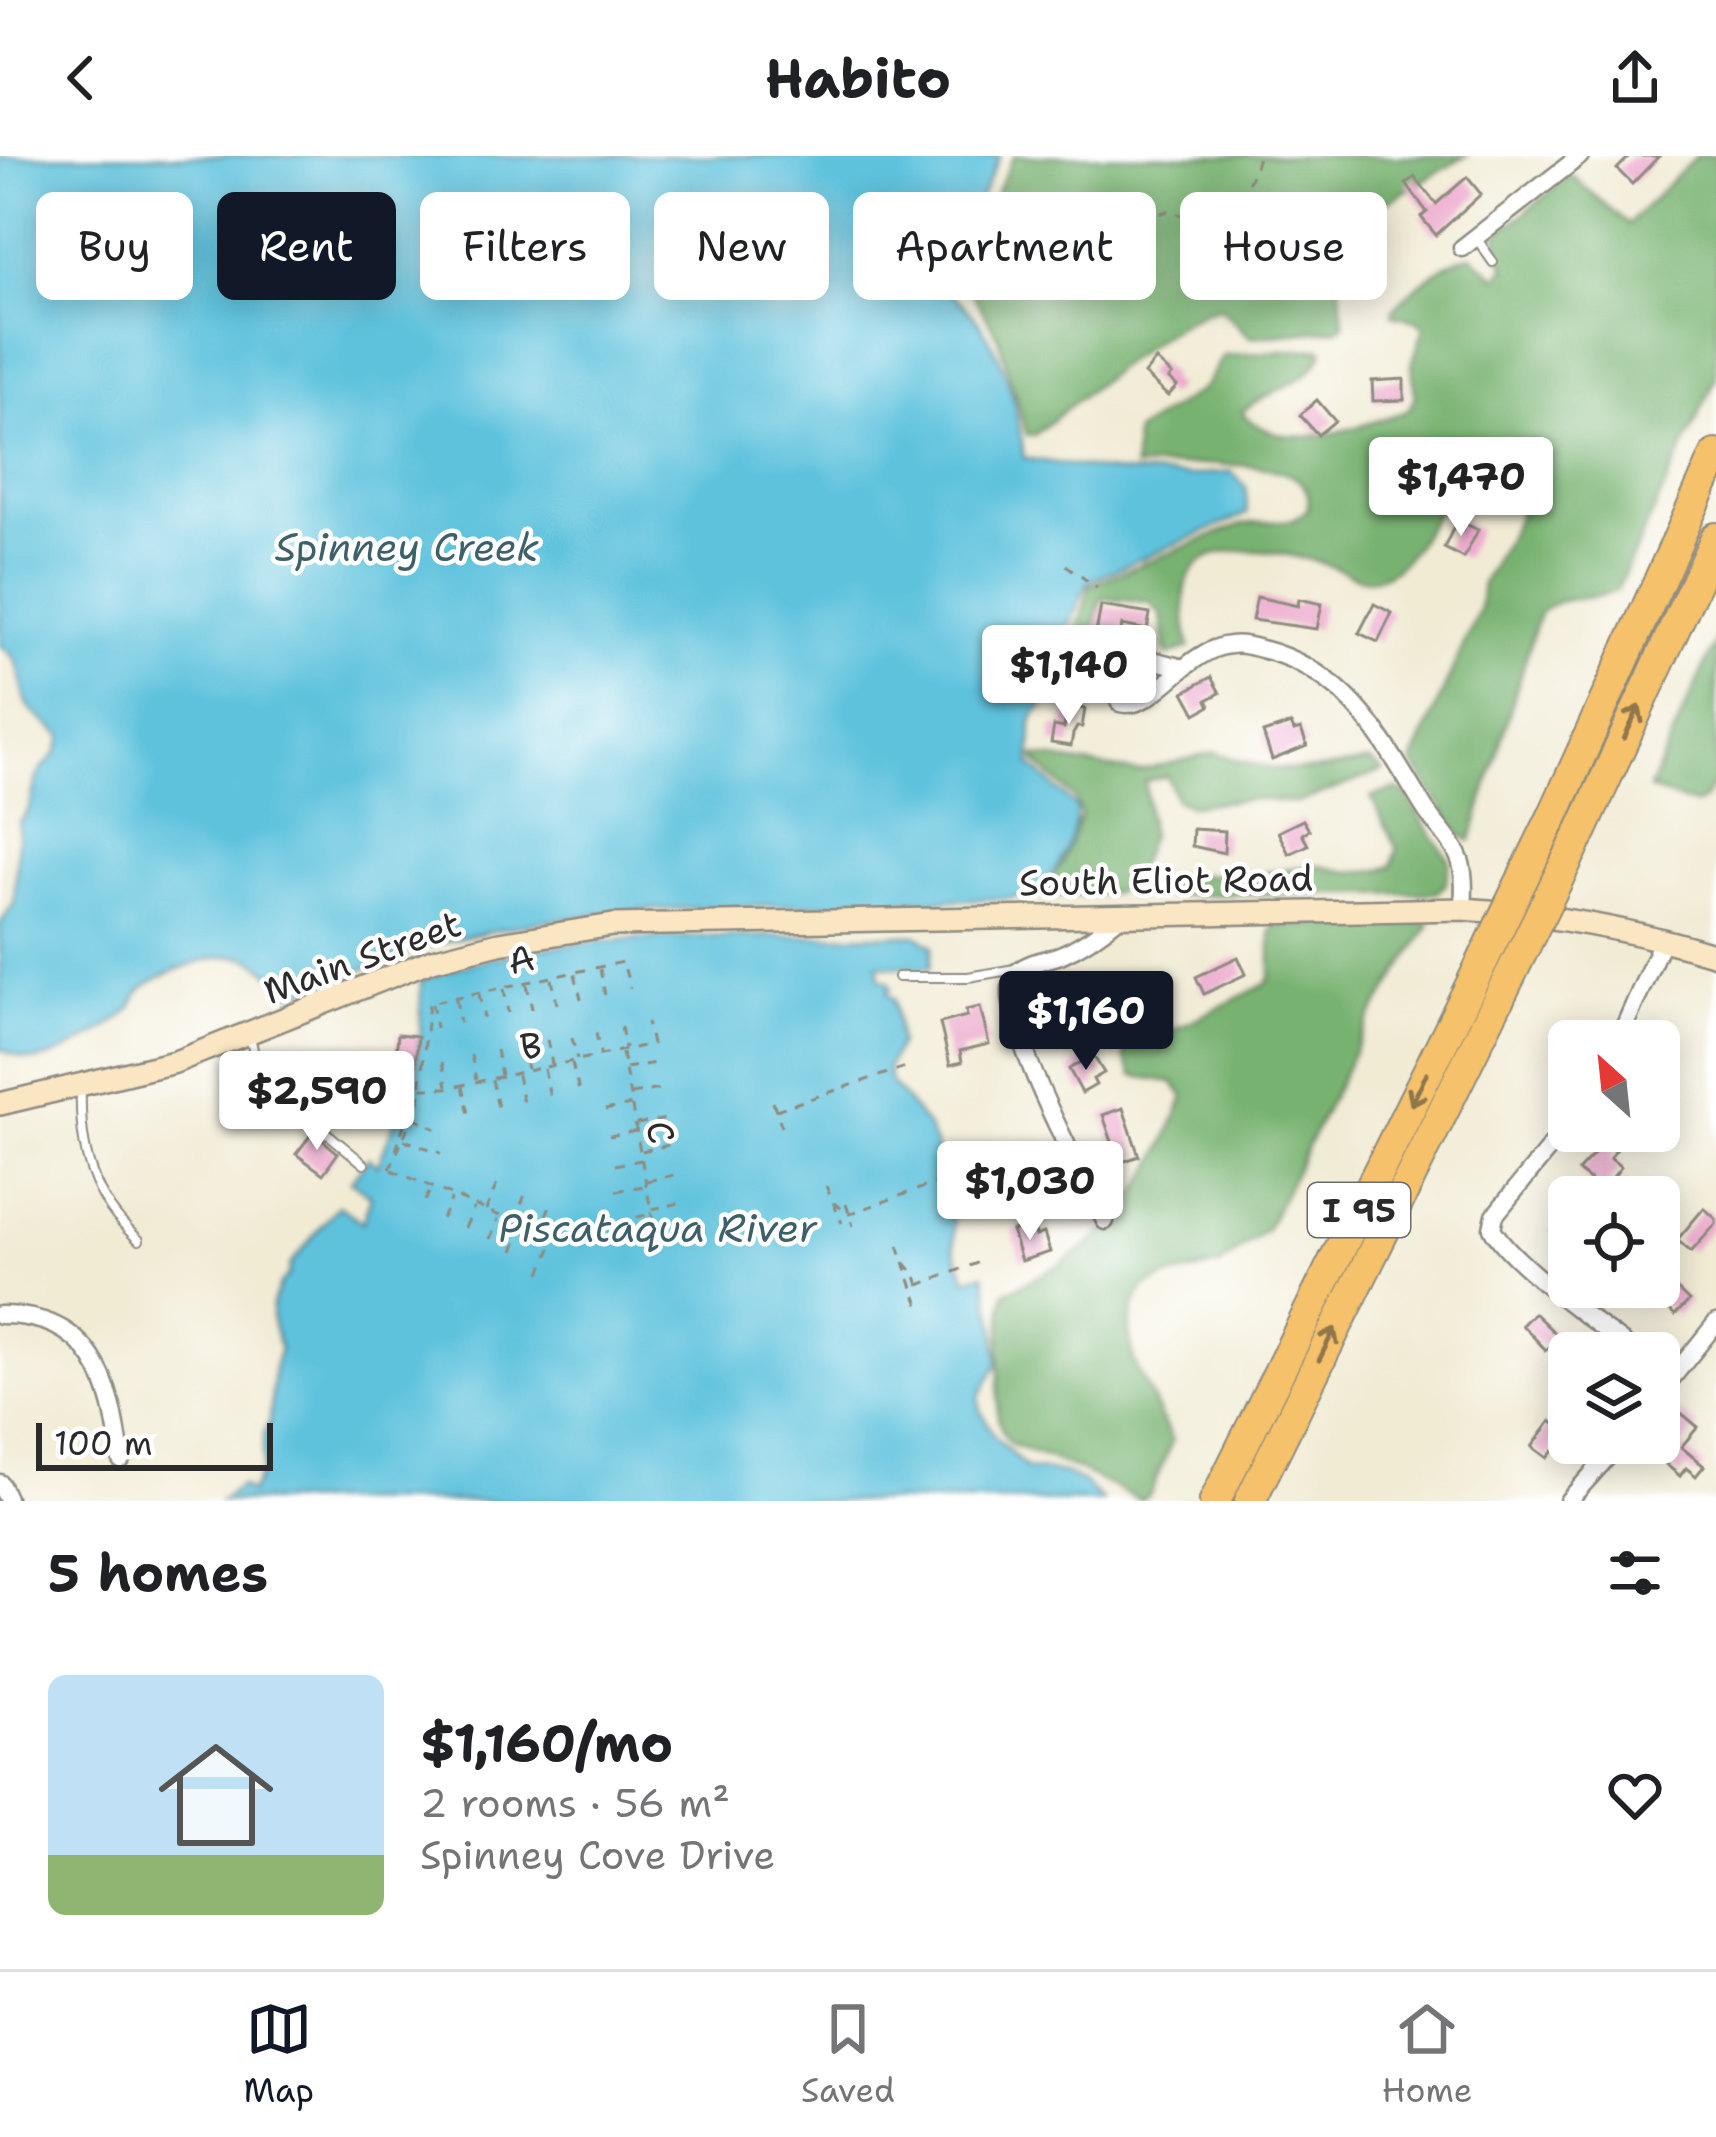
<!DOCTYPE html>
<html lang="en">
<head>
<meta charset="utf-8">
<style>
	body { margin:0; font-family:"Shantell Sans",sans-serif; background:#f6f6f6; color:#202124; height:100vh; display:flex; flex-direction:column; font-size:45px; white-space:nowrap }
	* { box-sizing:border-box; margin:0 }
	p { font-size:39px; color:#757577 }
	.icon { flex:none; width:66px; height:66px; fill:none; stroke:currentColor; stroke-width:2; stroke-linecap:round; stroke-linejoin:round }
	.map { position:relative; height:1345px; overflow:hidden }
	.details { display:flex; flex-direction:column; background:#fff; flex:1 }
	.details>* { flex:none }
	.hud { position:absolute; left:36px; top:36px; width:1644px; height:108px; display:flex; gap:24px }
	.needle { width:78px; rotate:333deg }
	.buttons { position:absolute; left:1548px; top:864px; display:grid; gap:24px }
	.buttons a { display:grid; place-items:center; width:132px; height:132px; border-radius:18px; background:#fff; box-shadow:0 6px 30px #0003; font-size:60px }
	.scale { position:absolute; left:36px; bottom:30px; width:237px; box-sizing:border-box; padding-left:12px; border:6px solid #2b2b2b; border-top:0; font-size:33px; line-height:42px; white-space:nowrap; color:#2b2b2b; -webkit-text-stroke:9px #fff; paint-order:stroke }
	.price { position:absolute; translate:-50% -102px; padding:0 27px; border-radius:12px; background:#fff; color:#222; font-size:39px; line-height:78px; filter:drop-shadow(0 3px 6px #0008) }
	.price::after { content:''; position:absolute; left:50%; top:72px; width:36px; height:27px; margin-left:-18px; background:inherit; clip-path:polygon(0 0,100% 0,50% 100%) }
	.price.selected { background:#111827; color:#fff }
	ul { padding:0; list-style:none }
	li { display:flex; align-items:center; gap:36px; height:300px; padding:0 48px }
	li span { display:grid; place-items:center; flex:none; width:336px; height:240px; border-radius:18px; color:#555 }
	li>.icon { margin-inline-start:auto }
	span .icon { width:144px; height:144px; fill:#fffc; stroke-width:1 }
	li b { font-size:51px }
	h2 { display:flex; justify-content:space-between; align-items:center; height:144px; padding:0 48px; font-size:51px }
	.pill { padding:0 42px; border-radius:18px; background:#fff; box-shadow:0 6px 30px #0003; font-size:42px; line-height:108px }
	.pill.selected { background:#111827; color:#fff }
	header { display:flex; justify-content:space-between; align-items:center; height:156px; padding:0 48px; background:#fff; font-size:54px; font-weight:700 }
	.tabs { display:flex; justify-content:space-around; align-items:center; height:168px; border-top:3px solid #e0e0e0; background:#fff; font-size:33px; color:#757577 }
	.tabs a { display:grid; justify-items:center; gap:6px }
	.tabs .selected { color:#111827 }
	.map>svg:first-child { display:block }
</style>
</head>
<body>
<header><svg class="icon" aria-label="back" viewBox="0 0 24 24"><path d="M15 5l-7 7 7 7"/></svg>Habito<svg class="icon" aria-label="share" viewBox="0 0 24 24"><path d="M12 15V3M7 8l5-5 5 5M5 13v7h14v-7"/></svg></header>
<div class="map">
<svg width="1716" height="1345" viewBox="0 0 1716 1345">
	<rect width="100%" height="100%" fill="#fff"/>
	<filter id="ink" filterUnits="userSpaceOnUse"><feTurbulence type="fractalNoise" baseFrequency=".00833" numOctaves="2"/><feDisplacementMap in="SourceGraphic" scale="24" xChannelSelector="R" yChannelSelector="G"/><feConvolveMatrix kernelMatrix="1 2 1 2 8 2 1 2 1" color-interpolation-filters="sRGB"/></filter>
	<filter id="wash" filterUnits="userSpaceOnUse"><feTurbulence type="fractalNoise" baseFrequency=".004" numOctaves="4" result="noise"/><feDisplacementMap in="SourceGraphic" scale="48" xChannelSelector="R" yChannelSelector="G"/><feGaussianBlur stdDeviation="2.7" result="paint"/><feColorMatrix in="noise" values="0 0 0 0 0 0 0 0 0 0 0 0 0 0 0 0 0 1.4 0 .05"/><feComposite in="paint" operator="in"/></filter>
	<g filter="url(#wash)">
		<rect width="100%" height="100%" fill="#f1ebd4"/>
		<g fill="#78b271" stroke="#526e4e" stroke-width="3">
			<path d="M1014,0H1466L1337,75L1334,81L1344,168L1338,173L1250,181L1220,152C1178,155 1071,250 1034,279H1027L998,180L969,132L967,113L971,89Z"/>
			<path d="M1696,0H1716V222L1617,434C1589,448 1565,435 1539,457L1471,685L1460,679L1412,606L1479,454L1482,427L1520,358L1514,342C1436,282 1439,398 1380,421C1360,428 1347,415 1328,409C1295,399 1222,381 1195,411C1178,429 1186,470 1189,492L1169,499L1166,496L1161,459L1150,446L1101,443L1079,534L1060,537L1090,429L1242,368L1294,364L1307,354C1326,291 1169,311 1134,312L1135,276L1204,232L1223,200L1321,192L1323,195C1312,228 1265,234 1242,256C1286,304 1356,270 1408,255L1415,241L1412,208L1424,172L1417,164L1393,159V153C1413,133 1443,105 1471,99L1497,121L1506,112L1497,95L1498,78L1571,19L1628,69Z"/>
			<polygon points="1716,484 1716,624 1704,644 1695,649 1649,633"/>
			<path d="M1215,596C1270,619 1313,618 1370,605L1383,615L1297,647L1255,643L1190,649L1176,644L1167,620L1145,625L1150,680L1131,728L1112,737L1040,741L1038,738L1063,706L1081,659L1075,643L1036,606L1035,600L1137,616Z"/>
			<polygon points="1397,633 1404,637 1450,705 1445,729 1436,737 1164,739 1161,735 1165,722 1171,720 1259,718 1315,709 1349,716 1381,714 1392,710 1397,693 1371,641"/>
			<path d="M1427,765L1430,768L1371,861L1266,1074L1219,1110L1164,1122L1144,1132L1134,1150L1129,1177L1134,1205L1172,1285L1150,1338L1140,1344L1074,1312L1010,1288C1004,1280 1000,1272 998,1262C997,1252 1002,1141 1005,1136C1110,1091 1143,1046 1184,941L1173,926L1133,920L1124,900L1126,888L1175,873L1266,828L1271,820V775L1275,769Z"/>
		</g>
		<g fill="#5fc2dd" stroke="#457684" stroke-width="3">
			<path d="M0,0H1000L957,91V124L952,139C999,174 1017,245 1024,302L1119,317L1191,320L1231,315L1246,331L1247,358L1091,424L1086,430L1067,475L1055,532L1032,564L1031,609L1076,651C1078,676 1057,723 1033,736C1028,740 1021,740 1014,742L640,754L542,765L441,786L293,838C278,829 267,809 250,803C224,792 157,817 139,836C135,841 134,847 131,852C119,868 53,905 35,904C23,904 11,898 0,893V768L14,747L19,666C33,656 31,637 37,622C45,603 56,608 62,581C52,568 31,560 26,544C19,522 23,503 0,490Z"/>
			<path d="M878,779H916L933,790L930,812L878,809L880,822L889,826L891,832L887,837L894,843L899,888L887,912L890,925L927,970L939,998L935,1023L953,1063L955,1095L967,1122L984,1118L995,1168L998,1207L979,1241L980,1253L994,1280L1027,1313L1064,1317L1083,1326L1103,1345H220L240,1330L250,1337L262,1316L264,1276L270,1265L274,1211L280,1193L272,1165V1148L281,1127L289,1119L290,1109L338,1050L363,1066L371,1040L351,1025L368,1002L378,1009L400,951L412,952L420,879L421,825C553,769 735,783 878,779Z"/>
		</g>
		<g id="blocks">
			<g fill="#edabce">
				<polygon points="1630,0 1659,0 1632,28 1617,13"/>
				<polygon points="1415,21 1436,48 1467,21 1481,38 1436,79 1421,61 1427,56 1406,28"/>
				<polygon points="1046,91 1055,107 1028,121 1019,105"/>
				<polygon points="1156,204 1172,219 1169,223 1177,230 1168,240 1144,218"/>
				<polygon points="1404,223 1404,244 1373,245 1372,225"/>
				<polygon points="1317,244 1335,265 1318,279 1300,259"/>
				<polygon points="1457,364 1478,374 1464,402 1444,392"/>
				<polygon points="1257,441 1298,450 1299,443 1322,448 1317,473 1252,464"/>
				<polygon points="1374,448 1392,457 1378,486 1359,477"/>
				<polygon points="1101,450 1150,458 1147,474 1122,469 1120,481 1096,477"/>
				<polygon points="1211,521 1220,537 1207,544 1210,550 1196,558 1184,536"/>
				<polygon points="1068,550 1085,553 1082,571 1077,571 1073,578 1071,590 1051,587 1054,570 1064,572"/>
				<polygon points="1291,568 1294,575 1301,573 1307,590 1272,604 1263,577"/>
				<polygon points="1303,664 1309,674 1302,678 1308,689 1289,698 1278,676"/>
				<polygon points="1193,673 1225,675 1224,697 1192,690"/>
				<polygon points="1238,801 1246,818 1204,838 1196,821"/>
				<polygon points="1155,821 1161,840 1132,850 1126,831"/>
				<polygon points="1079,827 1089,860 1063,868 1056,845 1070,841 1067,831"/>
				<polygon points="980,851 989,888 960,895 962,906 950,909 940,867 967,860 966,854"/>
				<polygon points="398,878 418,880 412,944 392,942"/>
				<polygon points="1093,899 1104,917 1093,923 1096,929 1082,937 1069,913"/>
				<polygon points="1123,952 1139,1000 1119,1007 1103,959"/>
				<polygon points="1616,975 1629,977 1610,1002 1621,1011 1603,1034 1578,1015"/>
				<polygon points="313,976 338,997 323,1018 296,998"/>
				<polygon points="1569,1034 1569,1089 1551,1075 1562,1061 1554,1055"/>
				<polygon points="1704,1052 1716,1063 1716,1068 1691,1096 1677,1084"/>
				<polygon points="1033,1069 1036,1080 1044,1077 1050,1096 1021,1105 1012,1075"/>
				<polygon points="1668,1125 1689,1145 1675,1159 1654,1139"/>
				<polygon points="1534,1157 1559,1181 1546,1194 1522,1169"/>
				<polygon points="1680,1256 1698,1271 1681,1291 1704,1310 1696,1320 1686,1312 1680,1320 1656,1300 1674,1279 1667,1273"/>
				<polygon points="1551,1265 1568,1278 1547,1302 1532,1291"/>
			</g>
		</g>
	</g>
	<g filter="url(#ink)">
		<use href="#blocks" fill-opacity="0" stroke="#8e8b80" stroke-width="3"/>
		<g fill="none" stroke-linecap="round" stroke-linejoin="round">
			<g stroke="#8e8b80" stroke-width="12">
				<g id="service">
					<polyline points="1477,83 1493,106"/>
					<polyline points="898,821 968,821 1015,813"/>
					<polyline points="250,880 258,916 267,927 364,1008"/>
					<path d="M81,932C79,993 92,1043 139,1084"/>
					<polyline points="1098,1047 1119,1038"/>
				</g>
			</g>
			<g stroke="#8e8b80" stroke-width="21">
				<g id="minor">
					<polyline points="1462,92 1580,0"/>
					<path d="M1180,511C1157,506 1135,495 1115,513L1112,529L1120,547C1153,557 1185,493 1230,489C1245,487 1260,493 1275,497C1355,524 1383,586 1425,653C1436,670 1455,687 1461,707C1465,722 1464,738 1463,753"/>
					<polyline points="1618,885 1663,783"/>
					<path d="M1569,968L1495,1059L1492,1072C1511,1108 1600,1169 1636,1197"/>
					<path d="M1105,1065C1087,1028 985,844 1017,816C1028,806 1047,804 1060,799C1084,789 1104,774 1123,758"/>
					<path d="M0,1159C93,1158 112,1226 121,1304"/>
					<polyline points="1659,1238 1716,1167"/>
					<polyline points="0,1327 7,1342"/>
					<polyline points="1568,1345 1620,1287"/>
				</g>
			</g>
			<g stroke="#8e8b80" stroke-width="26">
				<path id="secondary" d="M0,948L175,906L432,804L499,787L613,769L1463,753C1549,758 1634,774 1716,799"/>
			</g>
			<g stroke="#8e8b80" stroke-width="34">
				<g id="motorway">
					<polyline points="1554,658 1716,299"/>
					<polyline points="1583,672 1716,382"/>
					<polyline points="1215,1345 1471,829"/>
					<polyline points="1250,1345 1499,842"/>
				</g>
			</g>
			<g stroke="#8e8b80" stroke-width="3" stroke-dasharray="9 9" stroke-linecap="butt">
				<path d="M1072,76L1108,73L1168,55L1208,67C1236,53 1251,29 1258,0"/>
				<polyline points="1066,409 1097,432"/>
				<polyline points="600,813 605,839"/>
				<polyline points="575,818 581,843"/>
				<polyline points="552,823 557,848"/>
				<polyline points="527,828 532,853"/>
				<polyline points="504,833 508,857"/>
				<polyline points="479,838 484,862"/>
				<polyline points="456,843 460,867"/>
				<polyline points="432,848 436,872"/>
				<polyline points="621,871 625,892"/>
				<polyline points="596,877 600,897"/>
				<polyline points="572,882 577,903"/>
				<polyline points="547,884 552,908"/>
				<polyline points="521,888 527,913"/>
				<polyline points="496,894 501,919"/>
				<polyline points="622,897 653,1066"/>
				<polyline points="471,899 476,924"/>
				<polyline points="442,906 447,930"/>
				<polyline points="572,907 579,935"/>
				<polyline points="626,912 655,907"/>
				<polyline points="544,913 550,941"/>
				<polyline points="517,919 523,947"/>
				<polyline points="492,924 498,952"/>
				<polyline points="463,930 469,958"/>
				<polyline points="422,932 448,932 652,888 647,866"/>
				<polyline points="631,938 660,933"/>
				<polyline points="773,946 782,971"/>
				<polyline points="605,954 631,949"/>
				<polyline points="776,954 906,911"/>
				<polyline points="414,961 436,973"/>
				<polyline points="637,968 666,963"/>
				<polyline points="609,980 636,975"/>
				<polyline points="404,984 441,997"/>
				<polyline points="396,994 411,946"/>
				<polyline points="642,995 669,989"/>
				<polyline points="615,1009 641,1004"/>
				<polyline points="390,1013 419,945 429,847 623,806 630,832"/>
				<polyline points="392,1014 561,1086"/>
				<polyline points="647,1025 674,1019"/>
				<polyline points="826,1030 842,1067"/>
				<polyline points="616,1035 644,1030"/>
				<polyline points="425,1045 432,1031"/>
				<polyline points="834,1047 849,1058 961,1018"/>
				<polyline points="846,1048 853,1070"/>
				<polyline points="652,1053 680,1047"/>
				<polyline points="486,1054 497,1028"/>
				<polyline points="442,1063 451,1043"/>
				<polyline points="514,1065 525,1039"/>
				<polyline points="619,1065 651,1058"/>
				<polyline points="465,1072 474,1052"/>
				<polyline points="539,1076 550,1050"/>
				<polyline points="490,1083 498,1063"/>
				<polyline points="898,1089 920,1152"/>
				<polyline points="513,1095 523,1070"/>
				<polyline points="905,1107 916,1120 922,1138"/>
				<polyline points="541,1117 560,1070"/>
				<polyline points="919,1129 977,1107"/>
			</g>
			<use href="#service" stroke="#fff" stroke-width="8"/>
			<use href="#minor" stroke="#fff" stroke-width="16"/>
			<use href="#secondary" stroke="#fbe6c4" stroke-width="21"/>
			<use href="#motorway" stroke="#f5c16b" stroke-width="30"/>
			<g stroke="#8e8b80" stroke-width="34" stroke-linecap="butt">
				<g id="motorway-bridge">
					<polyline points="1471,829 1554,658"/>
					<polyline points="1499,842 1583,672"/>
				</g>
			</g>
			<use href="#motorway-bridge" stroke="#f5c16b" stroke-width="30"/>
		</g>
		<defs><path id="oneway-shaft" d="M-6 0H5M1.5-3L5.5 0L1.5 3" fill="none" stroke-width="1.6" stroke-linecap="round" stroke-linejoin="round" transform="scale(3)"/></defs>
		<g stroke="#90764b">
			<use href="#oneway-shaft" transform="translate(1632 566) rotate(-65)"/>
			<use href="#oneway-shaft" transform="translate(1419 933) rotate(116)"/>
			<use href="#oneway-shaft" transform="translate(1327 1188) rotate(-64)"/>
		</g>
	</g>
	<g text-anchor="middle" stroke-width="9" stroke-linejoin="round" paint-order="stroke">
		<rect fill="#fff" stroke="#6b6b6b" stroke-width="3" x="1308" y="1027" width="102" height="54" rx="9"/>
		<g font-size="33" font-weight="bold" fill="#2b2b2b">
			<text x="1359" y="1066">I 95</text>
		</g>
		<g font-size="36" fill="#2b2b2b" stroke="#fff">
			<text transform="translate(1166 724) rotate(-1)" y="13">South Eliot Road</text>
			<text transform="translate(362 801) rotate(-20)" y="13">Main Street</text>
			<text transform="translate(521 803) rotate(-12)" y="13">A</text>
			<text transform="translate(531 889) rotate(-12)" y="13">B</text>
			<text transform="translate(661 976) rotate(80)" y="13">C</text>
		</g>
		<g font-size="39" font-style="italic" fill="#3d6069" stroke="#fff">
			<text x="407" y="405">Spinney Creek</text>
			<text x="658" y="1086">Piscataqua River</text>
		</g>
	</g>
</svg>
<div class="buttons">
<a><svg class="needle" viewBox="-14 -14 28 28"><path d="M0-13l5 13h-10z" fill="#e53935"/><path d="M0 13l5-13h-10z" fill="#757577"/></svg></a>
<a><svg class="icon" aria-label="locate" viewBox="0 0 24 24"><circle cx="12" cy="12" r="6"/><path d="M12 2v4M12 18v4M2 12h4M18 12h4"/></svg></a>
<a><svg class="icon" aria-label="layers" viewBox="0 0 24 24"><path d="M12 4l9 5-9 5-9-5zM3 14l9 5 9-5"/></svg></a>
</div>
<div class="scale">100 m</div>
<b class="price" style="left:1461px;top:383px">$1,470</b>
<b class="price" style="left:1069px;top:571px">$1,140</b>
<b class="price selected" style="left:1086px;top:917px">$1,160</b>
<b class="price" style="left:317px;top:997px">$2,590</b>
<b class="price" style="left:1030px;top:1087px">$1,030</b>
<div class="hud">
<a class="pill">Buy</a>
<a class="pill selected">Rent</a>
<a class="pill">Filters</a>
<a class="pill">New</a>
<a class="pill">Apartment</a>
<a class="pill">House</a>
</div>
</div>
<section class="details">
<h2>5 homes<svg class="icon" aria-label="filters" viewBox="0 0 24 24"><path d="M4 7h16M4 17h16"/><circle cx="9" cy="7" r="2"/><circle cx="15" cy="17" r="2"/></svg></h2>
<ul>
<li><span style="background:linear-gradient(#bfe0f5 75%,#8fb573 0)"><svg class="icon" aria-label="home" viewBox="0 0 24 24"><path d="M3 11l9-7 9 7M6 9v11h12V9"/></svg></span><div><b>$1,160/mo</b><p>2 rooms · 56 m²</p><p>Spinney Cove Drive</p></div><svg class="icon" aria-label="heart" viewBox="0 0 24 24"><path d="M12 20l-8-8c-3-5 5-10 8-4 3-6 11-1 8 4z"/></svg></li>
</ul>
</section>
<nav class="tabs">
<a class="selected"><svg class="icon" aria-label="map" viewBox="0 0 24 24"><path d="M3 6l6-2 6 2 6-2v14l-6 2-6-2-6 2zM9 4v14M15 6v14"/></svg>Map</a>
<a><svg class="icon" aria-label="saved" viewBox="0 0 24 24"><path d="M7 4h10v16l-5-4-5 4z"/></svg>Saved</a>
<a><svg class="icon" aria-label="home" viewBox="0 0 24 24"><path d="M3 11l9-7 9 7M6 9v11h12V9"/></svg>Home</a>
</nav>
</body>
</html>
